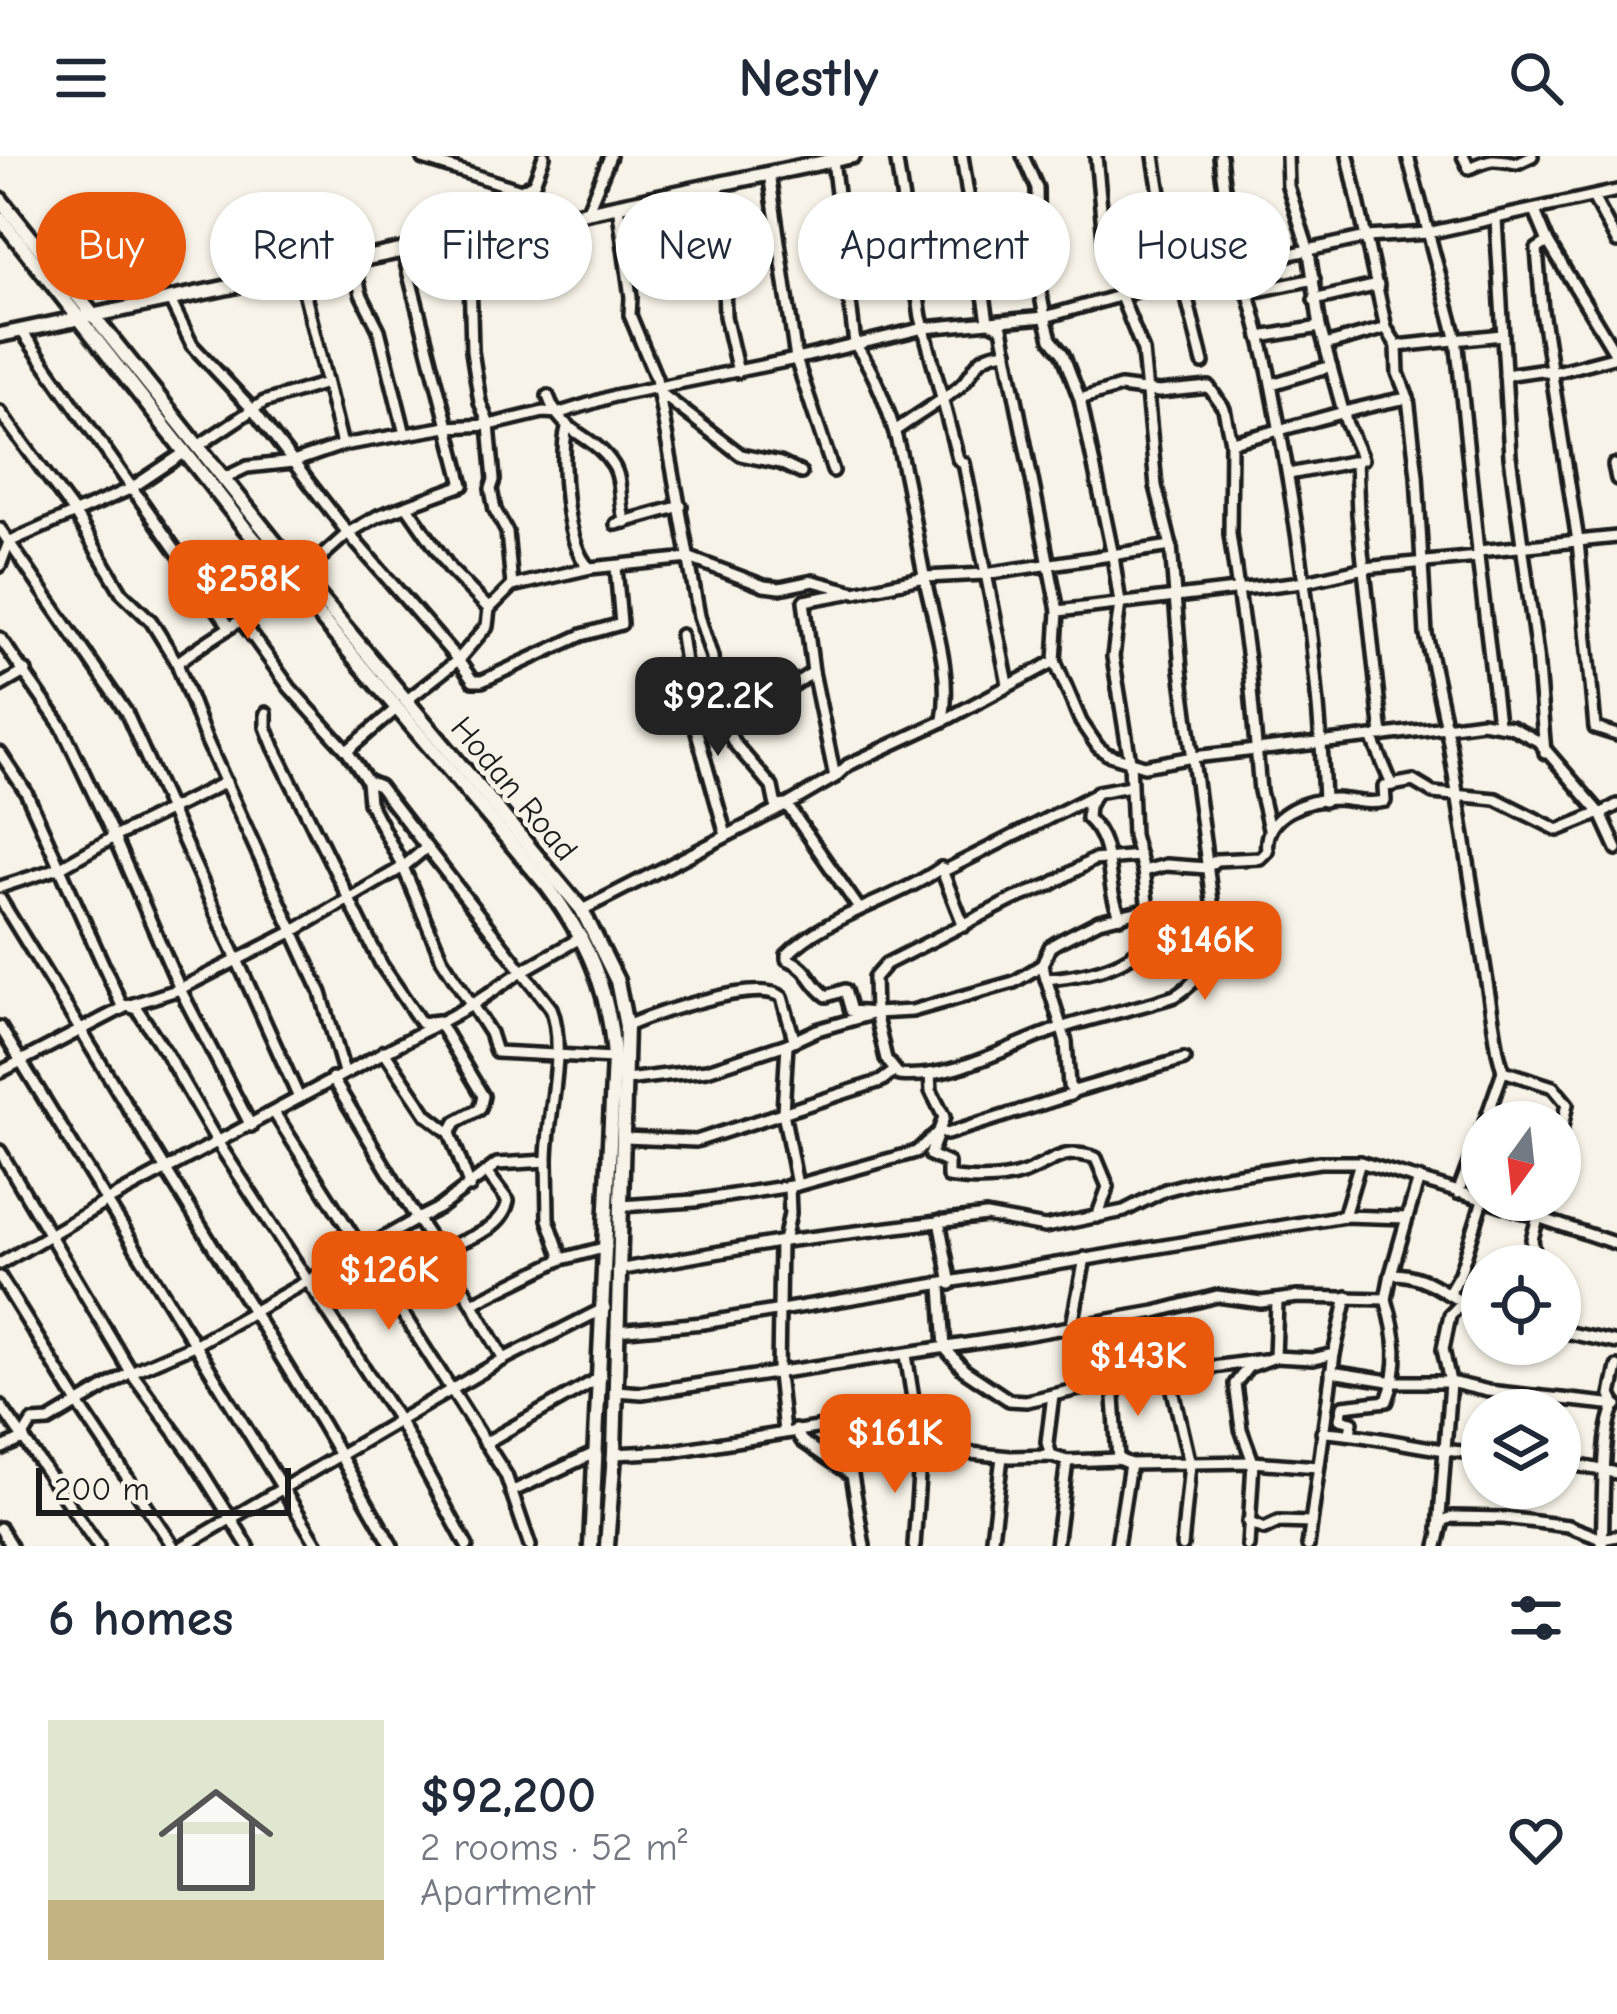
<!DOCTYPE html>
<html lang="en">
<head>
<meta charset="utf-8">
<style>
	body { margin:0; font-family:"Comic Neue",sans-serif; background:#f2f2f3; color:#1f2937; height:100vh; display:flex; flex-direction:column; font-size:45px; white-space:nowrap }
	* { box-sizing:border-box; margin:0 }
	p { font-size:39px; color:#747a83 }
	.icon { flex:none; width:66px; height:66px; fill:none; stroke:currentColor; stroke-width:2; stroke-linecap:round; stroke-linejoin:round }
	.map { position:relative; height:1390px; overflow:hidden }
	.panel { display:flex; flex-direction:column; background:#fff; flex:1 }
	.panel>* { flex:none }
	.guide { position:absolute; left:36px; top:36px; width:1545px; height:108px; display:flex; gap:24px }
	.needle { width:78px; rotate:195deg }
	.tools { position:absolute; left:1461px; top:945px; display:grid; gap:24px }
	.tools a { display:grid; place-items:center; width:120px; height:120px; border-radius:50%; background:#fff; box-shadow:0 3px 9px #0004; font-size:60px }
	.scale { position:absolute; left:36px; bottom:30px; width:255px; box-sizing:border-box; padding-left:12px; border:6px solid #1c1c1c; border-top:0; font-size:33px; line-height:42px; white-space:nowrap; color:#1c1c1c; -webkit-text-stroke:9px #f7f3e8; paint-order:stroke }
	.price { position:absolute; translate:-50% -102px; padding:0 27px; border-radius:24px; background:#ea580c; color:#fff; font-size:39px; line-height:78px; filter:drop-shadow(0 3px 6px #0008) }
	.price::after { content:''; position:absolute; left:50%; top:72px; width:36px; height:27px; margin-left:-18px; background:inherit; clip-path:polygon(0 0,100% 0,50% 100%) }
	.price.current { background:#222; color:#fff }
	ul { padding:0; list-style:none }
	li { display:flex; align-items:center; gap:36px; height:300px; padding:0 48px }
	li span { display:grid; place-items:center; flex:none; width:336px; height:240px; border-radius:0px; color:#555 }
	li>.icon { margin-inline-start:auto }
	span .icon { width:144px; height:144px; fill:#fffc; stroke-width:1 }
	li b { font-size:51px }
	h2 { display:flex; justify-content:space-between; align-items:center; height:144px; padding:0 48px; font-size:51px }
	.tag { padding:0 42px; border-radius:54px; background:#fff; box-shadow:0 3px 9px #0004; font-size:42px; line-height:108px }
	.tag.current { background:#ea580c; color:#fff }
	header { display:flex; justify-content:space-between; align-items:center; height:156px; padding:0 48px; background:#fff; font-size:54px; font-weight:800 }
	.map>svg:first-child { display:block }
</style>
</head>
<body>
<header><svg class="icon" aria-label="menu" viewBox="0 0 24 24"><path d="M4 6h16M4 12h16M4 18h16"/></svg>Nestly<svg class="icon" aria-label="search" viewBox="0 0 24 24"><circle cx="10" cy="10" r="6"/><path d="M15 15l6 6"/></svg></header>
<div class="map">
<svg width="1617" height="1390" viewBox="0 0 1617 1390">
	<rect width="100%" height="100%" fill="#f7f3e8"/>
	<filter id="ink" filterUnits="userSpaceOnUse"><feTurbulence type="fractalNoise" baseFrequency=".00833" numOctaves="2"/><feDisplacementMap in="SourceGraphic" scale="24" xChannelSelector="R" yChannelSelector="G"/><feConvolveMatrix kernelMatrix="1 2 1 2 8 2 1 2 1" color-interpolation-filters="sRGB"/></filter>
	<g filter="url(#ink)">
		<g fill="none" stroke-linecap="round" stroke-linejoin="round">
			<g stroke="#1c1c1c" stroke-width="18">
				<g id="minor">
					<polyline points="896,0 921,161 958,303 964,307 1008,528"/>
					<polyline points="962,0 988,165 1002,172 1058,455"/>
					<polyline points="1023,0 1037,32 1038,124 1045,161 1051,183 1063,198 1080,243 1113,400 1120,447 1113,501 1130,605 1133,679 1143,715"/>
					<polyline points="1154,0 1174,124"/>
					<path d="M1220,0C1227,81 1258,155 1272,233C1298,368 1319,508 1324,645"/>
					<polyline points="1287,0 1288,30 1309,96 1320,171 1346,266 1362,303 1356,305 1358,358 1382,580"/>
					<polyline points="1348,0 1386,172 1397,190 1398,217 1408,242 1417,319 1426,478 1449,586 1498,896 1503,915 1553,931 1567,948 1560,980"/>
					<polyline points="1408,0 1456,181 1478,395"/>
					<path d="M1463,0L1469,12C1494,1 1494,3 1517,7L1532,0"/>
					<polyline points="423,3 521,34 534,27 544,0"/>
					<path d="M833,4L855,188C901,255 908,342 924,419C934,468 952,514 943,564"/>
					<polyline points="769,17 796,203 833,315"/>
					<polyline points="717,28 722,59 725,160 738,216"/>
					<polyline points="1594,43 1617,86"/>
					<polyline points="618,49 631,141 630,159 656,222 699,460 712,501 716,553 734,587 772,631 776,650 787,649 858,751"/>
					<polyline points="1535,55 1548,86 1617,200"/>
					<polyline points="587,56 610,0"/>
					<polyline points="1496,63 1510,300 1537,499 1545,597"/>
					<polyline points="463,82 470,118 472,195 480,246 489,269 494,324 491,333 495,354 507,376 512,430"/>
					<polyline points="1548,86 1537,93 1542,155 1578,385 1595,572 1617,579"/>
					<polyline points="353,105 361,138 379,174 405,278"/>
					<polyline points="1182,122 1203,207"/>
					<polyline points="1247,137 1314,123"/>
					<polyline points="170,144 192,189 253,254 348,377 458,504 487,470 489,453 512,430 590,412 690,402 764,430 780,432 813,425 855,436 925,421 985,418 1171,390"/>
					<polyline points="1314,144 1378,129"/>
					<polyline points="21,174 229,470"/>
					<polyline points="1260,181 1320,171"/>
					<polyline points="1325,189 1386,172"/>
					<polyline points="1397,190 1502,179"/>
					<polyline points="1505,219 1540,214 1552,217 1617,200"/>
					<polyline points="1272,228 1331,210"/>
					<polyline points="655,233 741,299 780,307 801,317"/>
					<path d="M548,240C562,280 593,277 613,309C623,324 618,348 625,366"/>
					<polyline points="1080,243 1120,231 1159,236 1209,231 1224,253 1231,286 1230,378 1249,511 1260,635 1269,673"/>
					<polyline points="0,256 75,358 122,437 151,465 177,507 205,581 321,837 344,916"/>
					<path d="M567,272C559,302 566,393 590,412"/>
					<path d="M895,275C914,261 935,249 954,235C980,217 968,199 1007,195"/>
					<path d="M1231,286C1291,273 1347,252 1408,242"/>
					<polyline points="342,289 447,271 489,269 543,256 560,257 614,240 796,203 924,172 1045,161 1182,122 1367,81 1428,77 1617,35"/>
					<polyline points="198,290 264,246 326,227"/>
					<polyline points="1614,309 1617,323"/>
					<polyline points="1289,318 1356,305"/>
					<polyline points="224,322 247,311 293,306 342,289 299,115"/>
					<polyline points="408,352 451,414 489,453"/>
					<polyline points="616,368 681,350"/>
					<polyline points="0,373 126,556 299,942"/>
					<polyline points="1478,401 1498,567"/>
					<polyline points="0,410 9,386 130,333 184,297"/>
					<polyline points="301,419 348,377 378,360 463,329 403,95"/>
					<polyline points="241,464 290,532 347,595"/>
					<polyline points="681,479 693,562 726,679"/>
					<polyline points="0,482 62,571 114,681 59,712 0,731"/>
					<polyline points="1055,505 1058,455 1302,426 1364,412 1478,401 1478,395 1617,381"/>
					<path d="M177,507C214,479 254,458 292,430"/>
					<polyline points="813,516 835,621"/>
					<polyline points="0,530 26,515"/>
					<polyline points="407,544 458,504 473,525 482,525 582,479 621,468 616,411"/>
					<polyline points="396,553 347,595 367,625 369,646 403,711 442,803 490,877 496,896 614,902"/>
					<polyline points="266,557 266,571 274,591 381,808 421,867 438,865 483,940 480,953 456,966 450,977"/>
					<polyline points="724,563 732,554 786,534 813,516 804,445 848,437"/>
					<polyline points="1378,580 1482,566 1511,571 1538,585 1601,658 1617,693"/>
					<polyline points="0,597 26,636 121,848 137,853 166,897 218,987 400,1267 467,1390"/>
					<polyline points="226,626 114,681 180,833 251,970"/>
					<polyline points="1601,658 1617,649"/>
					<path d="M941,712C894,745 826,759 787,799V803C812,813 808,827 827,840L845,834L851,855L875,857L886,903L899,919C953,924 1008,890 1058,873C1096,860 1136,853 1175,840C1211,819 1215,784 1212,745L1181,514L1171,390L1156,330L1143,195L1106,103L1096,0"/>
					<polyline points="0,743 322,1268 392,1390"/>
					<polyline points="582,754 787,649 835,621 848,609 943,565 1055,505 1081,566 1098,591 1107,598 1144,610 1193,601 1372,581 1392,629 1413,625 1433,637 1496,643 1558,674 1600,657"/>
					<path d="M1121,761C1103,727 1117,689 1087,662L1088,650L1097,636L1130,630"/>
					<polyline points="964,770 941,712 946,714 1094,639"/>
					<path d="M1046,823C1083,820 1136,810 1155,774L1148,753"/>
					<polyline points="875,857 874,822 886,808 1014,743 1050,729 1093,704 1139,700"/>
					<path d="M626,870C655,858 758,822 782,841L794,883"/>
					<polyline points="0,871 318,1390"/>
					<polyline points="787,888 783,956 797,1029"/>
					<polyline points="384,895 427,959 450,977 470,1031"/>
					<polyline points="0,916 127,850 180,833 292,776 403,711 426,692"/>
					<polyline points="930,918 931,935 944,961 939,975 947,978 1070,939 1074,935 1069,930 1066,886 1042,809"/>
					<path d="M332,922L417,1063L439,1052L497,1008L547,1005C547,959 567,892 551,852L379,630L367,625"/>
					<path d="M626,924L707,914L787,888L817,874L875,857L912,855L1014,826L1042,809L1050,791L1058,786L1099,765L1148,753L1143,715L1166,709L1207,712L1216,704L1260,702L1267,695C1262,659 1306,643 1336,643C1355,644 1366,649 1385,645L1384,631L1392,629"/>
					<polyline points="1074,935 1184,903"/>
					<polyline points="275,958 506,1319 530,1390"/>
					<polyline points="1485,966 1503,915"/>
					<polyline points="625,982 696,985 881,925 893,916"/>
					<polyline points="0,995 131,1216 190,1297 248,1390"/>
					<polyline points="547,1005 548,1063 562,1103"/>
					<polyline points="1458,1037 1482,973"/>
					<polyline points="1487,1044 1617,1088"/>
					<path d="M621,1050L694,1045L797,1029L916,996L939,975L930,999L948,1007V1021C974,1025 1000,1026 1025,1017C1055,1005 1062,991 1096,1002L1108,1031L1097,1061"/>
					<polyline points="1344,1060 1360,1006"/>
					<polyline points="939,1065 951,1128"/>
					<polyline points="784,1085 790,1057 789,1031"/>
					<polyline points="780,1086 778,1218 784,1276"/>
					<path d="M439,1095C465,1083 502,1075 508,1045L487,1017"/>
					<polyline points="0,1108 109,1044 472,849 522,815 582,781"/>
					<polyline points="1536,1110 1532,1083 1543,1044"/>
					<polyline points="617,1114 784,1085 986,1060 1045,1071 1124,1055 1165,1034 1206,1023 1320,1006 1360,1006 1482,1043"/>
					<polyline points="1391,1118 1407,1062"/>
					<polyline points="0,1121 79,1249 173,1390"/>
					<polyline points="941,1130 945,1192 964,1214 1009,1244 1026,1245 1124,1223 1264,1204"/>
					<polyline points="1449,1136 1460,1117 1483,1044"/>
					<polyline points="473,1147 562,1103 607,1091"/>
					<polyline points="1072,1169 1085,1102"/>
					<polyline points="616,1175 703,1167 1344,1060 1407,1062 1419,1023"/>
					<polyline points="1560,1175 1617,1187"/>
					<polyline points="906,1199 921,1292 1010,1301 1051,1300 1067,1305 1118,1303 1130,1308 1253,1306 1318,1311"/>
					<polyline points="1275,1201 1313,1203 1334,1198 1347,1141"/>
					<polyline points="1331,1216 1395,1226 1450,1226 1488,1235 1617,1249"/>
					<polyline points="1169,1217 1190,1308 1182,1390"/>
					<polyline points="1113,1226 1118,1303"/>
					<path d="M615,1235L642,1237L1013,1181L1155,1156L1217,1140L1261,1146L1298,1141L1386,1143L1391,1118C1430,1117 1448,1144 1482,1155"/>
					<polyline points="0,1249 98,1390"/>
					<polyline points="795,1274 802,1285 852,1319 864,1390"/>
					<path d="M1322,1276C1376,1278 1428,1296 1482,1297"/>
					<path d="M1350,1277L1352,1266L1340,1263L1343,1250L1387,1245C1401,1209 1397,1180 1386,1143"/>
					<polyline points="485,1287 601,1221"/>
					<polyline points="0,1293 21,1284 32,1266 49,1265 131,1216 196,1188 417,1063 464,1133 504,1203"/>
					<polyline points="614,1298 673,1295 916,1256"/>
					<polyline points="1051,1300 1047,1286 1053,1239"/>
					<polyline points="1560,1306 1617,1317"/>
					<polyline points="511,1336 597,1296"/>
					<polyline points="1248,1366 1264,1373 1279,1366 1311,1367"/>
					<polyline points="0,1372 11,1390"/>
					<polyline points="1439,1374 1450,1226 1443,1193 1450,1159 1461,1148"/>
					<polyline points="184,1390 504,1203 605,1152"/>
					<polyline points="914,1390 921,1292"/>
					<polyline points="991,1390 1002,1301"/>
					<polyline points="1056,1390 1067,1305"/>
					<polyline points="1117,1390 1130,1308"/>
					<polyline points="1248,1390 1253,1306 1241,1273 1235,1228 1248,1211 1275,1201 1277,1146"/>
					<polyline points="1308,1390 1334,1198"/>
					<polyline points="1437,1390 1443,1365 1452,1361 1504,1362 1568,1370 1602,1383 1617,1380"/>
					<path d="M1602,1390C1604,1360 1601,1269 1616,1249L1611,1239L1617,1211"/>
				</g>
			</g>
			<g stroke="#1c1c1c" stroke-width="21">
				<g id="major">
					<polyline points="0,43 301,419 582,754 617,825 626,870 614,1298 607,1390"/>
					<path d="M0,62L244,371L547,730C587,783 610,835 614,902L591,1390"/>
					<polyline points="0,179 853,0"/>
				</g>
			</g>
			<use href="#minor" stroke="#f7f3e8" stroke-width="9"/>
			<use href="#major" stroke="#f7f3e8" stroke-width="12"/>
		</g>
	</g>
	<g text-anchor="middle" stroke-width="10" stroke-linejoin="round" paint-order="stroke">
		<g font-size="33" fill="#1c1c1c" stroke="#f7f3e8">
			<text transform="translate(515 632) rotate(50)" y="12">Hodan Road</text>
		</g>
	</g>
</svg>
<div class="tools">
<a><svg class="needle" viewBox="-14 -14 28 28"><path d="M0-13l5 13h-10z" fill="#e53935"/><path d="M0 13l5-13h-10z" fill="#747a83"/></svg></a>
<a><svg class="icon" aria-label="locate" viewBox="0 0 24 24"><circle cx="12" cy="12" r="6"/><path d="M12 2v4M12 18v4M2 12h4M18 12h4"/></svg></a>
<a><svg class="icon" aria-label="layers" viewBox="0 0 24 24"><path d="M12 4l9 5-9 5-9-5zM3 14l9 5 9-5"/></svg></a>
</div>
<div class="scale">200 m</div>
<b class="price" style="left:248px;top:486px">$258K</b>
<b class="price current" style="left:718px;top:603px">$92.2K</b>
<b class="price" style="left:1205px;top:847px">$146K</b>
<b class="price" style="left:389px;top:1177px">$126K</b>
<b class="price" style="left:1138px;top:1263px">$143K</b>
<b class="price" style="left:895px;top:1340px">$161K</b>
<div class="guide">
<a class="tag current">Buy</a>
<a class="tag">Rent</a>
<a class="tag">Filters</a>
<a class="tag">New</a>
<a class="tag">Apartment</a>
<a class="tag">House</a>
</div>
</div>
<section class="panel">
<h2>6 homes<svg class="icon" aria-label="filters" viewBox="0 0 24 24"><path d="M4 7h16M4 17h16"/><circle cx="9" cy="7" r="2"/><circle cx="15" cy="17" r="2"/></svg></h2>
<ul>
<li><span style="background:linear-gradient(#dfe7d0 75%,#c2b280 0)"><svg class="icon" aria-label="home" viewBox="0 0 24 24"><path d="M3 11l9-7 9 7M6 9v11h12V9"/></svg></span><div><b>$92,200</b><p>2 rooms · 52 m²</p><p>Apartment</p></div><svg class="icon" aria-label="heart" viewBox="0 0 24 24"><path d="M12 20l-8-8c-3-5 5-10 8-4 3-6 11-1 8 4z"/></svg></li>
</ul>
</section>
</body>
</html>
